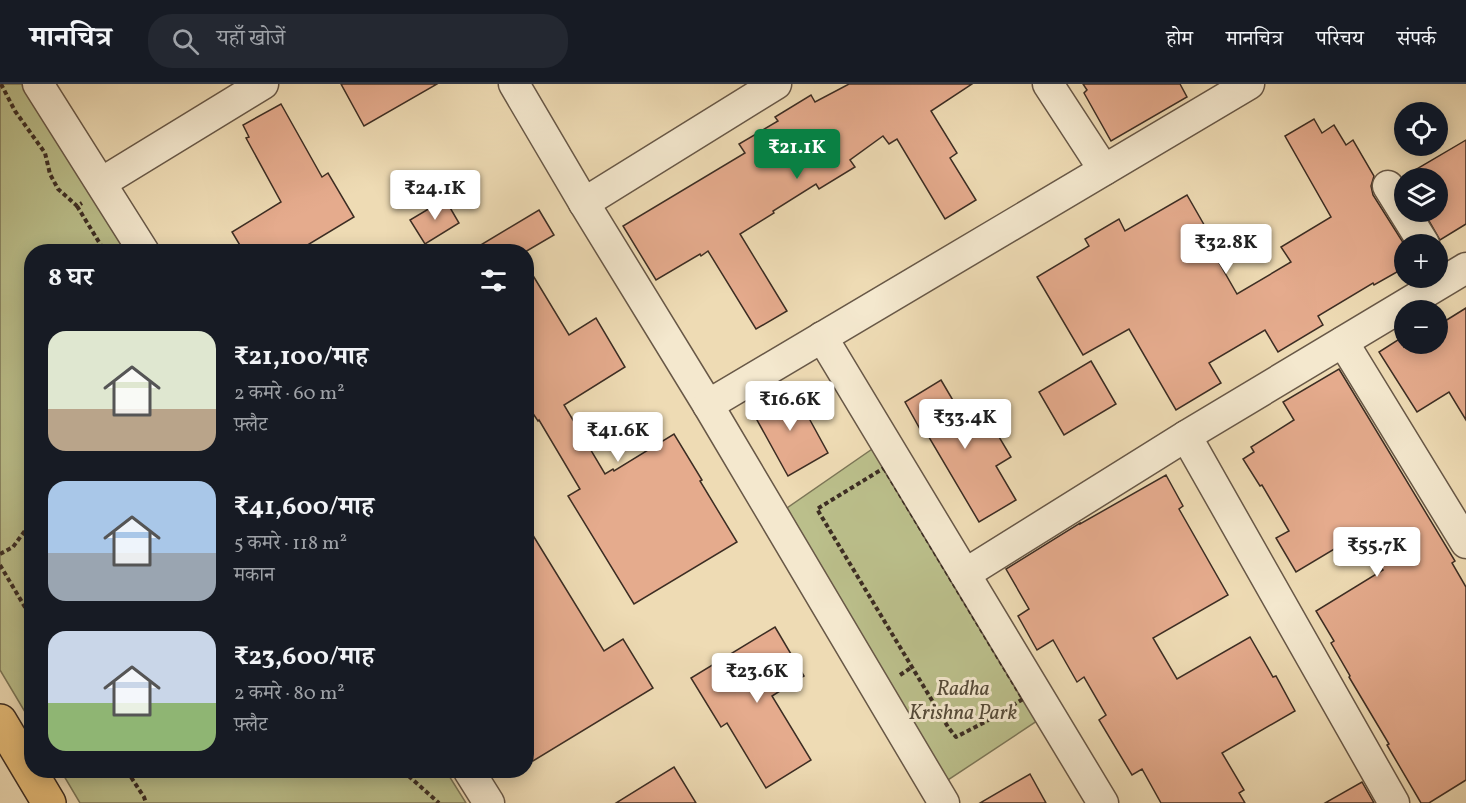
<!DOCTYPE html>
<html lang="hi">
<head>
<meta charset="utf-8">
<style>
	body { margin:0; font-family:Vollkorn,"Noto Serif Devanagari",serif; background:#242831; color:#f1f3f6; height:100vh; display:flex; flex-direction:column; font-size:22px; white-space:nowrap }
	* { box-sizing:border-box; margin:0 }
	p { font-size:20px; color:#9ea1a6 }
	.icon { flex:none; width:33px; height:33px; fill:none; stroke:currentColor; stroke-width:2; stroke-linecap:round; stroke-linejoin:round }
	.map { position:relative; flex:1; overflow:hidden }
	.drawer { position:absolute; left:24px; top:160px; width:510px; height:534px; display:flex; flex-direction:column; background:#171b24; border-radius:24px; box-shadow:0 3px 15px #0003 }
	.drawer>* { flex:none }
	.buttons { position:absolute; left:1394px; top:18px; display:grid; gap:12px }
	.buttons a { display:grid; place-items:center; width:54px; height:54px; border-radius:50%; background:#171b24; box-shadow:0 3px 15px #0003; font-size:30px }
	.price { position:absolute; translate:-50% -51px; padding:0 14px; border-radius:6px; background:#fff; color:#222; font-size:20px; line-height:39px; filter:drop-shadow(0 2px 3px #0008) }
	.price::after { content:''; position:absolute; left:50%; top:36px; width:18px; height:14px; margin-left:-9px; background:inherit; clip-path:polygon(0 0,100% 0,50% 100%) }
	.price.active { background:#0b8043; color:#fff }
	ul { padding:0; list-style:none }
	li { display:flex; align-items:center; gap:18px; height:150px; padding:0 24px }
	li span { display:grid; place-items:center; flex:none; width:168px; height:120px; border-radius:18px; color:#555 }
	li>.icon { margin-inline-start:auto }
	span .icon { width:72px; height:72px; fill:#fffc; stroke-width:1 }
	li b { font-size:26px }
	h2 { display:flex; justify-content:space-between; align-items:center; height:72px; padding:0 24px; font-size:26px }
	header { display:flex; align-items:center; gap:36px; box-sizing:border-box; height:84px; padding:0 30px; background:#171b24; border-bottom:2px solid #363941 }
	header strong { font-size:28px }
	nav { display:flex; gap:33px; margin-inline-start:auto; font-size:21px }
	.search { width:420px; height:54px; background:#242831; display:flex; align-items:center; gap:15px; box-sizing:border-box; padding:0 21px; border-radius:24px; color:#9ea1a6; font-size:22px }
	.map>svg:first-child { display:block }
</style>
</head>
<body>
<header>
<strong>मानचित्र</strong>
<div class="search"><svg class="icon" aria-label="search" viewBox="0 0 24 24"><circle cx="10" cy="10" r="6"/><path d="M15 15l6 6"/></svg>यहाँ खोजें</div>
<nav><a>होम</a><a>मानचित्र</a><a>परिचय</a><a>संपर्क</a></nav>
</header>
<div class="map">
<svg width="1466" height="719" viewBox="0 0 1466 719">
	<rect width="100%" height="100%" fill="#eedbb4"/>
	<filter id="stains"><feTurbulence type="fractalNoise" baseFrequency=".00333" numOctaves="4"/><feColorMatrix values="0 0 0 0 .2 0 0 0 0 .09 0 0 0 0 .02 0 0 0 .5 -.17"/></filter>
	<radialGradient id="worn" r=".72"><stop offset=".6" stop-color="#630" stop-opacity="0"/><stop offset="1" stop-color="#630" stop-opacity=".3"/></radialGradient>
	<g fill="#bbbf8b" stroke="#7c7657" stroke-width="1.5">
		<polygon points="0,0 22,0 126,168 32,168 31,638 0,586"/>
		<polygon points="878,361 1040,635 945,698 787,424"/>
		<polygon points="61,687 446,687 466,719 80,719"/>
	</g>
	<g fill="#e5ab8d" stroke="#3c2d23" stroke-width="1.5">
		<polygon points="341,0 437,0 364,42"/>
		<polygon points="849,0 972,0 931,27 957,69 950,74 976,116 945,135 897,55 889,60 883,52 850,76 855,83 819,105 816,100 773,127 774,129 740,150 787,227 756,245 708,167 701,172 700,170 656,196 623,142 745,69 739,60 778,37 775,33 811,11 815,18"/>
		<polygon points="1083,0 1180,0 1187,13 1111,57 1084,9 1087,6"/>
		<polygon points="281,20 322,93 328,89 354,133 296,168 244,168 232,148 281,118 246,54 249,53 243,41"/>
		<polygon points="1314,35 1322,49 1334,41 1346,61 1353,56 1374,92 1371,102 1373,111 1404,160 1404,184 1374,201 1373,199 1318,232 1323,241 1278,268 1265,246 1209,279 1221,299 1176,326 1129,245 1083,271 1037,193 1089,162 1085,155 1119,135 1125,147 1187,111 1222,172 1217,175 1237,210 1291,178 1281,163 1331,133 1285,52"/>
		<polygon points="1466,56 1466,140 1440,156 1424,128 1437,128 1437,94 1404,95 1403,93"/>
		<polygon points="445,115 459,139 425,160 410,136"/>
		<polygon points="539,126 554,151 525,168 469,168"/>
		<polygon points="526,180 569,251 596,234 625,283 564,321 605,390 613,385 614,387 674,350 702,396 700,397 737,458 634,520 568,412 580,405 539,336 538,337 526,319"/>
		<polygon points="1466,224 1466,336 1449,308 1417,328 1379,268 1404,252 1404,263 1410,260 1437,260 1437,242"/>
		<polygon points="1091,277 1116,320 1064,351 1039,308"/>
		<polygon points="1339,285 1455,477 1452,479 1466,503 1466,696 1429,719 1421,719 1387,661 1389,660 1349,593 1350,592 1331,559 1334,557 1316,527 1383,486 1361,449 1296,488 1276,454 1289,447 1262,401 1260,402 1243,375 1254,368 1251,363 1294,336 1283,318"/>
		<polygon points="941,296 971,347 989,336 1011,373 996,382 1016,416 979,438 923,343 920,345 905,318"/>
		<polygon points="793,305 828,369 788,392 752,327"/>
		<polygon points="1166,391 1183,422 1179,425 1228,511 1153,554 1177,595 1250,553 1273,593 1276,592 1295,627 1222,669 1244,706 1239,709 1245,719 1161,719 1142,685 1132,691 1099,636 1106,631 1084,593 1077,598 1053,556 1037,566 1018,532 1029,525 1006,485 1080,439 1080,440"/>
		<polygon points="526,440 604,567 623,555 653,604 533,677 526,665"/>
		<polygon points="775,543 804,592 772,612 811,676 766,704 727,639 721,643 691,594"/>
		<polygon points="674,683 696,719 616,719"/>
		<polygon points="1030,690 1046,719 980,719"/>
		<polygon points="1362,698 1374,719 1325,719"/>
	</g>
	<g fill="none" stroke-linecap="round" stroke-linejoin="round">
		<g stroke="#685847" stroke-width="33">
			<g id="minor">
				<polyline points="38,0 144,168"/>
				<polyline points="514,0 584,119 708,321 944,719"/>
				<polyline points="1048,0 1104,86"/>
				<polyline points="101,99 263,0"/>
				<polyline points="1388,102 1424,160"/>
				<polyline points="584,119 776,0"/>
				<polyline points="822,253 1103,719"/>
				<polyline points="1343,258 1466,459"/>
				<polyline points="708,321 1249,0"/>
				<polyline points="1186,352 1394,719"/>
				<polyline points="965,490 1186,352 1466,184"/>
				<polyline points="469,687 489,719"/>
			</g>
		</g>
		<g stroke="#3c2d23" stroke-width="36">
			<polyline id="major" points="0,637 49,719"/>
		</g>
		<g stroke="#3c2d23" stroke-width="4" stroke-dasharray="4.5 3" stroke-linecap="butt">
			<polyline points="1,0 15,27 45,69 50,90 58,105 77,122 82,119"/>
			<polyline points="77,122 105,168"/>
			<polygon points="884,384 1023,615 985,638 956,653 948,643 817,425"/>
			<polyline points="0,470 13,463 32,437"/>
			<polyline points="0,481 32,535"/>
			<polyline points="900,591 912,583"/>
			<polyline points="127,687 144,713 146,719"/>
			<polyline points="403,687 439,719"/>
		</g>
		<use href="#minor" stroke="#f4e8ce" stroke-width="30"/>
		<use href="#major" stroke="#e7be7a" stroke-width="33"/>
	</g>
	<g text-anchor="middle" stroke-width="6" stroke-linejoin="round" paint-order="stroke">
		<g font-size="21" font-style="italic" fill="#554a38" stroke="#f4e8ce">
			<text x="963" y="611">Radha<tspan x="963" dy="24">Krishna Park</tspan></text>
		</g>
	</g>
	<rect width="100%" height="100%" filter="url(#stains)"/>
	<rect width="100%" height="100%" fill="url(#worn)"/>
</svg>
<div class="buttons">
<a><svg class="icon" aria-label="locate" viewBox="0 0 24 24"><circle cx="12" cy="12" r="6"/><path d="M12 2v4M12 18v4M2 12h4M18 12h4"/></svg></a>
<a><svg class="icon" aria-label="layers" viewBox="0 0 24 24"><path d="M12 4l9 5-9 5-9-5zM3 14l9 5 9-5"/></svg></a>
<a>+</a>
<a>−</a>
</div>
<b class="price active" style="left:797px;top:96px">₹21.1K</b>
<b class="price" style="left:435px;top:137px">₹24.1K</b>
<b class="price" style="left:1226px;top:191px">₹32.8K</b>
<b class="price" style="left:790px;top:348px">₹16.6K</b>
<b class="price" style="left:965px;top:366px">₹33.4K</b>
<b class="price" style="left:618px;top:379px">₹41.6K</b>
<b class="price" style="left:1377px;top:494px">₹55.7K</b>
<b class="price" style="left:757px;top:620px">₹23.6K</b>
<section class="drawer">
<h2>8 घर<svg class="icon" aria-label="filters" viewBox="0 0 24 24"><path d="M4 7h16M4 17h16"/><circle cx="9" cy="7" r="2"/><circle cx="15" cy="17" r="2"/></svg></h2>
<ul>
<li><span style="background:linear-gradient(#dfe7d0 65%,#b9a48a 0)"><svg class="icon" aria-label="home" viewBox="0 0 24 24"><path d="M3 11l9-7 9 7M6 9v11h12V9"/></svg></span><div><b>₹21,100/माह</b><p>2 कमरे · 60 m²</p><p>फ़्लैट</p></div></li>
<li><span style="background:linear-gradient(#a9c7e8 60%,#9aa5b1 0)"><svg class="icon" aria-label="home" viewBox="0 0 24 24"><path d="M3 11l9-7 9 7M6 9v11h12V9"/></svg></span><div><b>₹41,600/माह</b><p>5 कमरे · 118 m²</p><p>मकान</p></div></li>
<li><span style="background:linear-gradient(#c9d6e8 60%,#8fb573 0)"><svg class="icon" aria-label="home" viewBox="0 0 24 24"><path d="M3 11l9-7 9 7M6 9v11h12V9"/></svg></span><div><b>₹23,600/माह</b><p>2 कमरे · 80 m²</p><p>फ़्लैट</p></div></li>
</ul>
</section>
</div>
</body>
</html>
